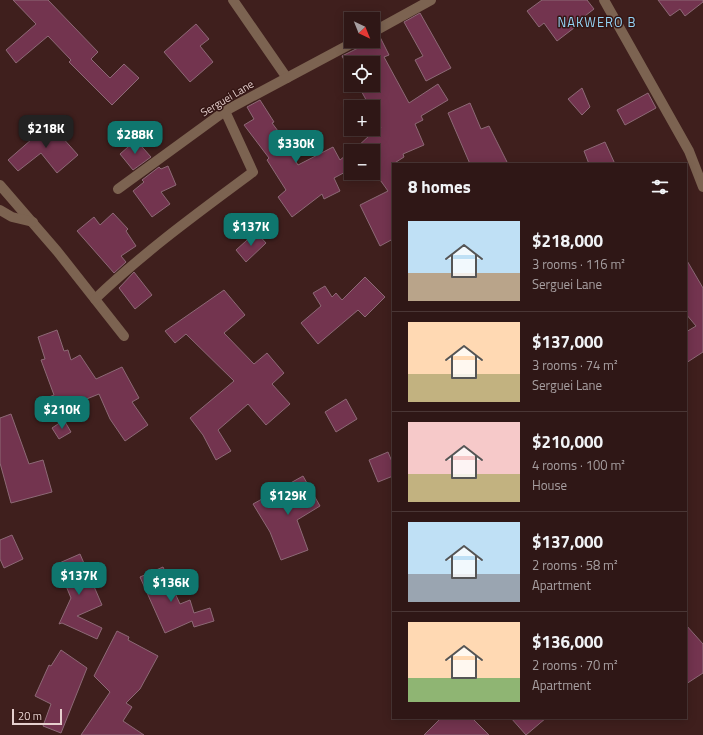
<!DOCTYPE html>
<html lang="en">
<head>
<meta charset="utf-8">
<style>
	body { margin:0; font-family:"Titillium Web",sans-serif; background:#37201f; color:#f1f3f6; height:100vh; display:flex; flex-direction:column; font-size:15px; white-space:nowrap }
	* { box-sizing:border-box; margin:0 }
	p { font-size:13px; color:#a79fa1 }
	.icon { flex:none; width:22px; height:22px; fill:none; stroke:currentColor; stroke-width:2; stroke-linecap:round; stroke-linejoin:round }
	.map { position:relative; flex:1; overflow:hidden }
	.sheet { position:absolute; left:392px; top:163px; width:295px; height:556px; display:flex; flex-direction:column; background:#2f1716; border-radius:0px; box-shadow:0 2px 10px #0003,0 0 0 1px #4a3635 }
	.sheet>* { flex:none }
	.needle { width:26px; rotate:137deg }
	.buttons { position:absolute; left:344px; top:12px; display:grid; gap:8px }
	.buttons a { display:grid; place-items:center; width:36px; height:36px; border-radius:0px; background:#2f1716; box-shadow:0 2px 10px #0003,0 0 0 1px #4a3635; font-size:20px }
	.scale { position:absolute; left:12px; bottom:10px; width:50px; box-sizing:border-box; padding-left:4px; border:2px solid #e6d0ce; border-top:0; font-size:11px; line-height:14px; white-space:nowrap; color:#e6d0ce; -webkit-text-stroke:3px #341614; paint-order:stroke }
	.price { position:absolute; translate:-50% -34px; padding:0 9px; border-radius:8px; background:#0f766e; color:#fff; font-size:13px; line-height:26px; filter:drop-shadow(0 1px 2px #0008) }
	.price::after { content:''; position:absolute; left:50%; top:24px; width:12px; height:9px; margin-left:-6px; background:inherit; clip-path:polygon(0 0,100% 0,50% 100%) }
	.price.on { background:#222; color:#fff }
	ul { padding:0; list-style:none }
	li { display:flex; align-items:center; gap:12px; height:100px; padding:0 16px }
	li+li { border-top:1px solid #4a3635 }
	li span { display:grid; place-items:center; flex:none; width:112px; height:80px; border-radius:0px; color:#555 }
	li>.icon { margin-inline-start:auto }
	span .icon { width:48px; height:48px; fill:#fffc; stroke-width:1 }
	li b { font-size:17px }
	h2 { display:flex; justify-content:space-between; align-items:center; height:48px; padding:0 16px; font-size:17px }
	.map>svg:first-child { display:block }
</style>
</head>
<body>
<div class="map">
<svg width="703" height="735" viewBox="0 0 703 735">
	<rect width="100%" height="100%" fill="#3f1f1d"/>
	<g fill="#73344f" stroke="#8d6976">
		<polygon points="13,0 48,0 98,52 91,59 110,78 124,64 139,78 112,105 69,62 71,60 48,36 16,63 6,50 36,24"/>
		<polygon points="542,0 587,0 594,9 581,19 583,21 557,41 544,23 539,27 527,11"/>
		<polygon points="658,0 703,0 703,2 685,16 680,9 670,16"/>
		<polygon points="420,13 451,68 426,81 415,60 423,56 404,22"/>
		<polygon points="196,24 209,39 200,46 213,62 190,82 164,52"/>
		<polygon points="380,37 389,55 384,57 409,103 438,84 448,100 421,116 423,120 415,124 424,145 403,154 404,157 393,164 393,239 380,246 360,205 388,191 373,170 373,151 358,151 356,148 370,135 381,128 373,113 373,107 370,107 358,85 373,85 373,63 351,63 351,73 342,56"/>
		<polygon points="582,88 590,107 582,115 568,99"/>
		<polygon points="648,93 656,108 625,125 617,110"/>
		<polygon points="260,100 274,122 272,123 287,143 285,145 298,165 333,147 340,160 351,151 351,169 334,178 340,191 324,199 322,194 292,217 278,197 286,190 267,160 269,158 244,125 254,119 247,107"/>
		<polygon points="470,103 481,129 489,126 508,164 470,164 448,113"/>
		<polygon points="56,118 67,131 61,136 78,155 57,173 41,153 18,171 8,160"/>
		<polygon points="136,140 151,157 133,170 120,154"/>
		<polygon points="605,142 615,164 589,164 584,151"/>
		<polygon points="168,166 176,185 161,192 170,204 152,217 133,191 144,182 142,180 159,167 161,169"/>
		<polygon points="113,213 128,229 126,231 136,246 121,256 126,262 114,273 77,231 94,217 100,225"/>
		<polygon points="256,232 266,243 246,262 236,250"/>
		<polygon points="686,259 703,288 703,352 686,363 686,332 696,326 686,314"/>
		<polygon points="134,272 152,295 135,309 119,288"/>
		<polygon points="365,277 385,297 365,317 358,310 318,344 301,323 321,306 313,293 325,286 332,297 336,293 342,300"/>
		<polygon points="224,290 245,315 224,333 254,364 267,353 284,373 272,384 290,404 266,425 248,404 218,430 231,451 216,460 203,435 190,418 234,381 186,334 175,343 165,331"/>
		<polygon points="57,330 64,351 68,350 71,360 80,355 96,379 122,367 139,398 132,402 148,425 125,441 110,419 99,394 54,412 49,397 54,395 41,360 45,359 38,337"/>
		<polygon points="346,399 357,419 336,432 325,412"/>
		<polygon points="11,414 29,464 43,460 52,492 11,503 0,463 0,418"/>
		<polygon points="64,420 71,432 59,439 52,428"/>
		<polygon points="388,452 393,464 393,476 378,482 369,460"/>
		<polygon points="303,476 320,506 297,520 308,550 281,560 270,532 253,504"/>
		<polygon points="12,535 23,559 4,568 0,559 0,540"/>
		<polygon points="80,554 102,605 77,616 102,628 97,639 62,623 59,624 71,598 57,564"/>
		<polygon points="163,567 180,604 190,600 194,613 210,608 214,621 194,627 192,621 165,633 140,577"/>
		<polygon points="686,625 703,644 703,673 686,684"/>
		<polygon points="117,631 129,637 128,640 158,656 140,689 126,703 132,707 123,721 144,735 81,735 110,692 94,676"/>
		<polygon points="61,650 87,668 61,733 43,726 51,704 35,696 49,665 51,666"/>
		<polygon points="441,718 472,718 489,735 424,735"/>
		<polygon points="511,718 546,718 526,735"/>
	</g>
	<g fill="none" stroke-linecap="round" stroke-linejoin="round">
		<g stroke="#7c6351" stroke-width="10">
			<polyline points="233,0 287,78"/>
			<polyline points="604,0 689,151 703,187"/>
			<polyline points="373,32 431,0"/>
			<polyline points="0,185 57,251 124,336"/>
			<polyline points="118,189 225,111 356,41"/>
			<polyline points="0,210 12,217 33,222"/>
			<path d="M95,299C144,252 199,212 253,172L225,111"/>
		</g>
	</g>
	<g text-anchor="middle" stroke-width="3" stroke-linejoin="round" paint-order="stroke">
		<g font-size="11" fill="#e6d0ce" stroke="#341614">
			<text transform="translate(227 98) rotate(-31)" y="4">Serguei Lane</text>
		</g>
		<g font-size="13" letter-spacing="1" fill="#95d4f6" stroke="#341614">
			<text x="597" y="27">NAKWERO B</text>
		</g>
	</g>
</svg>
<div class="buttons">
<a><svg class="needle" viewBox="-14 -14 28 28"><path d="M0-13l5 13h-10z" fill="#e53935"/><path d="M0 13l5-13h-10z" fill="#a79fa1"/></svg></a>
<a><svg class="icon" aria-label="locate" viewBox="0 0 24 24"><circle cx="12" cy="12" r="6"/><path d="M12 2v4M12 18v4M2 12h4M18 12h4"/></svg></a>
<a>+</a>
<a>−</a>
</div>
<div class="scale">20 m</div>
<b class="price on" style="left:46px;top:149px">$218K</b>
<b class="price" style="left:135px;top:155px">$288K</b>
<b class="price" style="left:296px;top:164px">$330K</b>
<b class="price" style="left:251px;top:247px">$137K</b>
<b class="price" style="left:62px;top:430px">$210K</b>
<b class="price" style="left:288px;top:516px">$129K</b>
<b class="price" style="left:79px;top:596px">$137K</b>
<b class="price" style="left:171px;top:603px">$136K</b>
<section class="sheet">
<h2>8 homes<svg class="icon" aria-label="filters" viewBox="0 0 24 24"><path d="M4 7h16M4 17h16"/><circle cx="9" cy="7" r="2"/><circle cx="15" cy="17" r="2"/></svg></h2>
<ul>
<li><span style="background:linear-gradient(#bfe0f5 65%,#b9a48a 0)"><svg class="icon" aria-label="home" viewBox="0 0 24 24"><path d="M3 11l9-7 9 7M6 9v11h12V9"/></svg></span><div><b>$218,000</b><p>3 rooms · 116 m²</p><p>Serguei Lane</p></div></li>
<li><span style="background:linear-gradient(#ffd9b3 65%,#c2b280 0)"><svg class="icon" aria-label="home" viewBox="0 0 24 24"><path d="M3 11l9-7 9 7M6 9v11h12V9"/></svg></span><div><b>$137,000</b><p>3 rooms · 74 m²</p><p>Serguei Lane</p></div></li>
<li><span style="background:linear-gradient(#f6c9c9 65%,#c2b280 0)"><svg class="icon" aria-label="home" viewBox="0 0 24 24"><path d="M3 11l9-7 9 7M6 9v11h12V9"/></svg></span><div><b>$210,000</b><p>4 rooms · 100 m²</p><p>House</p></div></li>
<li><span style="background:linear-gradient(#bfe0f5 65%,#9aa5b1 0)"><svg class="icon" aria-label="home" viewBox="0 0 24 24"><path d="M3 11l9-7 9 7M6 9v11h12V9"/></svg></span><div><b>$137,000</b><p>2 rooms · 58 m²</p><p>Apartment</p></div></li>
<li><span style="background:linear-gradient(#ffd9b3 70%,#8fb573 0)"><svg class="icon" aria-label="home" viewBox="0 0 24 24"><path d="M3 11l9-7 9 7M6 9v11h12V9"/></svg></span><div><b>$136,000</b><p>2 rooms · 70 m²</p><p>Apartment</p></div></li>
</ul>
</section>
</div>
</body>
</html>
